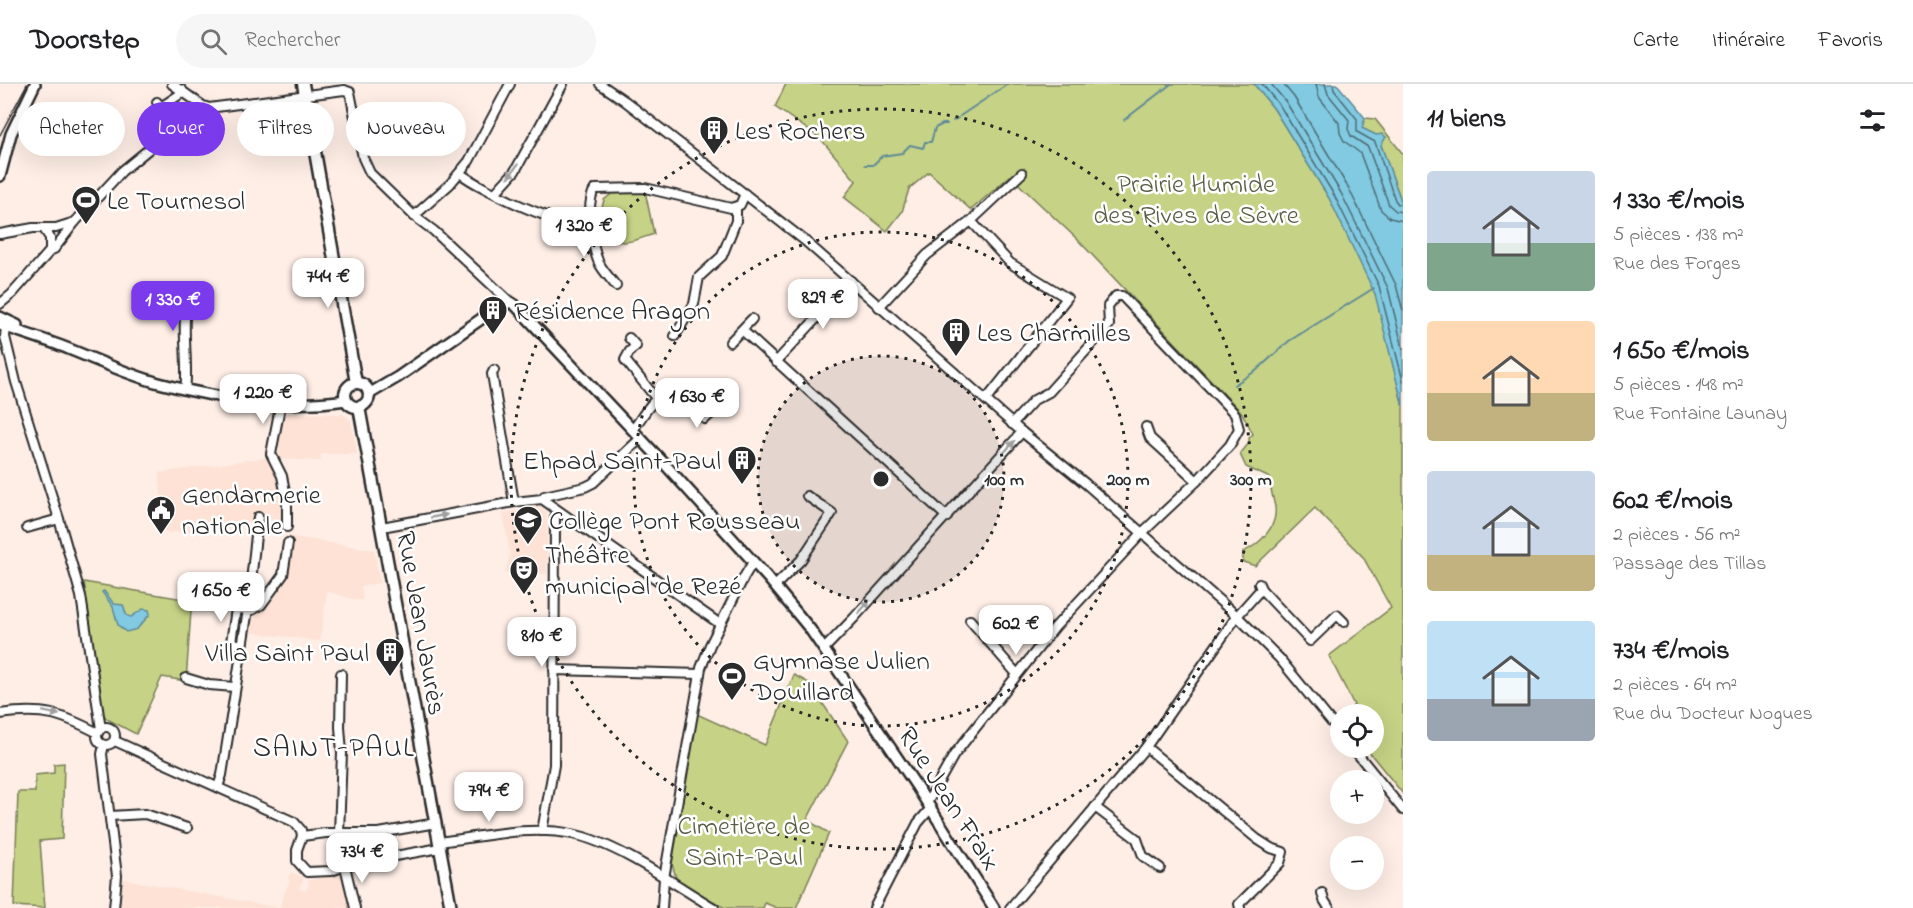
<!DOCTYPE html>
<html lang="fr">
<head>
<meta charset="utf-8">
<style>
	body { margin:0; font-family:"Indie Flower",sans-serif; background:#f6f6f6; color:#202124; height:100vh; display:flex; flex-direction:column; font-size:22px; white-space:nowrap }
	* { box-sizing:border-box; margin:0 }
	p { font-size:20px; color:#757577 }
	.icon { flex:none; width:33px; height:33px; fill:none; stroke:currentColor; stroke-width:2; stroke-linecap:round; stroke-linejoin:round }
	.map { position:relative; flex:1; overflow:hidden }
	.sheet { display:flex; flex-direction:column; background:#fff; width:510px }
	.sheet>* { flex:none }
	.top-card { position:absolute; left:18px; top:18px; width:570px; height:54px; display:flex; gap:12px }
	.fabs { position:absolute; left:1330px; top:620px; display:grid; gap:12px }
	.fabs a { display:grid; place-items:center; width:54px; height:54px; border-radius:50%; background:#fff; box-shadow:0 6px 24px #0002; font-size:30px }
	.price { position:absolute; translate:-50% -51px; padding:0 14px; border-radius:12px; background:#fff; color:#222; font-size:20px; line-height:39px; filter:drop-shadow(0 2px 3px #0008) }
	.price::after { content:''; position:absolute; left:50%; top:36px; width:18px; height:14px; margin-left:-9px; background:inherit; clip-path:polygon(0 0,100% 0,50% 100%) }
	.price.active { background:#7c3aed; color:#fff }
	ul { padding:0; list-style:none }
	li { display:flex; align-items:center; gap:18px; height:150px; padding:0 24px }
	li span { display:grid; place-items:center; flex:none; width:168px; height:120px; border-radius:6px; color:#555 }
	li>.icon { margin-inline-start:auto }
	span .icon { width:72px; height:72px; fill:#fffc; stroke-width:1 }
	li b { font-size:26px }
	h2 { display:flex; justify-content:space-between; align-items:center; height:72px; padding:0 24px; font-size:26px }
	.chip { padding:0 21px; border-radius:27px; background:#fff; box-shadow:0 6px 24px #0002; font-size:21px; line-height:54px }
	.chip.active { background:#7c3aed; color:#fff }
	header { display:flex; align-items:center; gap:36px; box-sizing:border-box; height:84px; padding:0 30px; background:#fff; border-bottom:2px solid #e0e0e0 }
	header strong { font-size:28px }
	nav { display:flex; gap:33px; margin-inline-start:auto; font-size:21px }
	.search { width:420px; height:54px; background:#f6f6f6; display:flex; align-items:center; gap:15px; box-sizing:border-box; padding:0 21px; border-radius:33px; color:#757577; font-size:22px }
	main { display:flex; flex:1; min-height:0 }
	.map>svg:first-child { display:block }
</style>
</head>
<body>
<header>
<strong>Doorstep</strong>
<div class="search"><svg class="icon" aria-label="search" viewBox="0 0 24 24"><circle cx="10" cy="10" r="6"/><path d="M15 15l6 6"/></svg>Rechercher</div>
<nav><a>Carte</a><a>Itinéraire</a><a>Favoris</a></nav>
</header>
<main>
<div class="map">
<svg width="1403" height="824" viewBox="0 0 1403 824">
	<rect width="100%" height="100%" fill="#feeee6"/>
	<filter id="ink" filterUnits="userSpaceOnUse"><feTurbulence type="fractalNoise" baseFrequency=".0167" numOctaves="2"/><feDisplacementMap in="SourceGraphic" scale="12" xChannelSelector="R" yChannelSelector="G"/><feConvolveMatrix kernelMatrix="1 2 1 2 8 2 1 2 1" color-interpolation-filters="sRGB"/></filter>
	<g filter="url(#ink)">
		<g fill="#fde2d5">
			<polygon points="287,329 342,330 351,337 357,370 321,370 321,377 278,375 283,332"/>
			<polygon points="269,373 279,391 286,418 285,436 253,432 253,440 169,449 158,444 162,420 159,389"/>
			<polygon points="534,420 547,427 547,490 505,488 510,472 503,429 523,426 523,422"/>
			<polygon points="289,452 374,466 380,499 361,502 363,516 355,516 327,507 320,557 249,548 250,539 286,492"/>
			<polygon points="291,788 304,794 299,805 306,807 307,804 309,803 308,796 343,790 351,824 120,824 123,795 279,824 290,796 288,794"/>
		</g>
		<g fill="#c6d285" stroke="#787e58" stroke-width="1.5">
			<path d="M786,0H1254L1274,25L1329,114L1376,210L1403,323V710L1365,663H1374V630H1345L1354,621L1329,572L1391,524L1363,473L1315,424L1255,482L1243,478V468C1259,461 1278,443 1275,423C1273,413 1270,405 1270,394L1246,383L1240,370L1249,359V354L1253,350L1242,329L1077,155L1010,92L971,126L929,88L909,105L902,128L887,147L844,113L856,97L820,54L775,23Z"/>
			<polygon points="1365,34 1375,35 1403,70 1403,122 1381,61 1376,51 1361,44"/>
			<path d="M645,107L654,150C644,153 634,158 624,158C614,158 604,151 594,154L604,116L614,108Z"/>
			<polygon points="84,498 183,515 192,513 186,597 162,593 136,650 107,635 103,630"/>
			<polygon points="794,591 809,599 848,657 807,736 829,749 796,824 777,824 765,819 763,824 725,824 677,797 672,780 697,630 765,661"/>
			<polygon points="64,679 62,755 40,757 45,824 14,822 18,708 35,708 35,691 54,689 54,680"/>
		</g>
		<g fill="#81cae2" stroke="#5f8a99" stroke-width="1.5">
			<polygon points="1254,0 1337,0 1365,34 1362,44 1376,51 1382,50 1386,53 1381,61 1403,122 1403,322 1375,210 1329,114 1274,25"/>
			<path d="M104,507L114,520L123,521C126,526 124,532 131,533L143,525L149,526L150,530L137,545L126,548L118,541L113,523L102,508Z"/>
		</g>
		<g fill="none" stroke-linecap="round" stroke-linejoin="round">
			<g stroke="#4d6b74" stroke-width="1.5">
				<polyline points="1262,0 1280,22 1334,111 1379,202 1403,297"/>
				<polyline points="1271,0 1286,18 1341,109 1388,204 1403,265"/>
				<polyline points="1283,0 1294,13 1349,105 1396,201 1403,227"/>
				<polyline points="1316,0 1319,13 1339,39 1340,49 1344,57 1360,69 1381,126 1390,134 1403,137"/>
				<polyline points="1325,0 1328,10 1349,36 1348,45 1351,52 1368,63 1389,121 1396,127 1403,128"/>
				<polyline points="1333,0 1334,6 1357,35 1357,48 1375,58 1395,116 1398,120 1403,120"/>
			</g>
			<g stroke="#5f8a99" stroke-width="2">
				<polyline points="960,32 1008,0"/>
				<polyline points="1124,36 1171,0"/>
				<polyline points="953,37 958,34"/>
				<polyline points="865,81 873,81 882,72 902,69 910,61 923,64 925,58 931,58 935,44 943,40 947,40"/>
				<polyline points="1234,301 1257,286 1289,257 1374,204"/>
			</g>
			<g stroke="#2b2b2b" stroke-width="12">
				<g id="minor">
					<polyline points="172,0 203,22 209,24"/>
					<polyline points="600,0 625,17 804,156 1022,348 1086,400 1237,532 1279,574 1341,650"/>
					<polyline points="344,6 350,8 363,74 370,89 414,132 434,147 510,218"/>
					<polyline points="157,18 161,23 179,11 182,6"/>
					<polyline points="355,28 379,30 422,41"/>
					<path d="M460,89C477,103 565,147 585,137C588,136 589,133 591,130"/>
					<polyline points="495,109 515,87 563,0"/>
					<polyline points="414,132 450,100 469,77 510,0"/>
					<polyline points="971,137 1010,179 1067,214 986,316"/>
					<polyline points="44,145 50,154 50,167"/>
					<polyline points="0,150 33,144 56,144 75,138"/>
					<path d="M616,202C610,194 603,187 599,179C592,164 585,118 595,105L645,104L731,124L740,121L745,110"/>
					<polyline points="0,220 12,210 50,167 54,165 75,138 122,87 171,47 204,29 209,24 344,6"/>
					<polyline points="879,223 927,171 971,137 1022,89"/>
					<polyline points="6,243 5,253 16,298 59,435 81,512 101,645"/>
					<polyline points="742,246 947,433"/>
					<polyline points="675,252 694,220 699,193 722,172 736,137 736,124"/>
					<polyline points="629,254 636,262 630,267 625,276 656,314"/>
					<polyline points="730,258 752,235"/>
					<polyline points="776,278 851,197"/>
					<polyline points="494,286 492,290 514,418"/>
					<path d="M185,305C189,288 181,235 187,225C190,220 197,217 202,214"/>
					<polyline points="281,318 271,370 282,392 287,417 287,443"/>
					<polyline points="1146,343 1150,354 1197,397"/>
					<path d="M633,346C641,335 658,302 675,310C685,316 695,328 705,335L721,321"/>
					<polyline points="542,415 720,540"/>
					<polyline points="382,443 514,418 542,415 544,412 585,403 593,399 641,354"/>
					<polyline points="27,444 59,435"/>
					<polyline points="775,502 801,476 832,429 807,412"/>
					<polyline points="1261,505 1310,557 1337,531 1344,538"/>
					<polyline points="970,536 1017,590"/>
					<polyline points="242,561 231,558 236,525 252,526 261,521 283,491 288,459"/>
					<polyline points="824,565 854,534 1022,348"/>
					<polyline points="554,586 700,590"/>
					<polyline points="186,594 209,601 235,603"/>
					<path d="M0,630C43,624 60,629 98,649"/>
					<circle cx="106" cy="652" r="9"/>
					<polyline points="115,657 294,738 301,746 302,752"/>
					<polyline points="104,661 102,670 117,792 114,824"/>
					<polyline points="1146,663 1257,755 1271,764 1283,768 1280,779 1239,820 1240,824"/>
					<polyline points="1352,663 1403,726"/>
					<polyline points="218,703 222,691 248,525 258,433"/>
					<polyline points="927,719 954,671 1055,543 1144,447 1197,397 1230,361 1239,345 1235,330 1122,212 1116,212 1108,222 1109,241 1049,308 1034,316 1012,340"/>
					<polyline points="1095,723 1137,755 1143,772 1160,784"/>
					<polyline points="110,732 145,730 187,744"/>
					<polyline points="436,739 379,749 384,774 440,764"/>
					<polyline points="542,747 554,681 555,433 558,428"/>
					<polyline points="339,749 342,669 340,643 341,590"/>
					<polyline points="302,752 297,766 297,777 307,788 331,787 354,779 384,774"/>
					<polyline points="302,752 326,749 379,749"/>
					<path d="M439,758C481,753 529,741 572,750C617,759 674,800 714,824"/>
					<polyline points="345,782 355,824"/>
					<polyline points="1322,809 1324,816 1329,824"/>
					<polyline points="662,824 664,794 701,584 710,561 744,493 753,478"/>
					<polyline points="874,824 918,739 930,725"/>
					<polyline points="1010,824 1146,663 1237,532 1261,505 1259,500"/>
				</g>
			</g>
			<g stroke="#2b2b2b" stroke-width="14">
				<g id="tertiary">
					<polyline points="0,92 11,50 35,0"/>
					<polyline points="0,233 17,241"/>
					<path d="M0,241C23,249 47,256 69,265C99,277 129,291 159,299C218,315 285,325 346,316"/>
					<polyline points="369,310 398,293 494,226 510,218 515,221 661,376 768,494 810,545 917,703 994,824"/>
				</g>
			</g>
			<g stroke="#2b2b2b" stroke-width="15">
				<g id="secondary">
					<polyline points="303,0 356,299"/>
					<circle cx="357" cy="311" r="12"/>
					<polyline points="359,323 451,824"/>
				</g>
			</g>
			<use href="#minor" stroke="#fff" stroke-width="8"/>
			<use href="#tertiary" stroke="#fff" stroke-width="9"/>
			<use href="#secondary" stroke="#fff" stroke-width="10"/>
			<polyline stroke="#2b2b2b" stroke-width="1.5" points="0,51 27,0"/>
		</g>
		<defs><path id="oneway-solid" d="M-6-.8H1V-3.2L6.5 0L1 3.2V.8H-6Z" transform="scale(1.5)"/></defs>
		<g fill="#a0a0a0">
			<use href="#oneway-solid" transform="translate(513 87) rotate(126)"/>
			<use href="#oneway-solid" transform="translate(1009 363) rotate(-48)"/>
			<use href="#oneway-solid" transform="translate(439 432) rotate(-11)"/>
			<use href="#oneway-solid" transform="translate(864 523) rotate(-48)"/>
			<use href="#oneway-solid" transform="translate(51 629) rotate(12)"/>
		</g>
	</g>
	<circle cx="881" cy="395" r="123" fill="#2b2b2b" fill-opacity=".12"/>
	<g fill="none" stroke="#2b2b2b" stroke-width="3" stroke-dasharray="3 6">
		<circle cx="881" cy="395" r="123"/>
		<circle cx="881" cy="395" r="247"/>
		<circle cx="881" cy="395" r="370"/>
	</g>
	<defs>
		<g id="building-pin" transform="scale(1.5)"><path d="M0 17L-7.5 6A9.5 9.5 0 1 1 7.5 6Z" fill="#2b2b2b" stroke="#fff"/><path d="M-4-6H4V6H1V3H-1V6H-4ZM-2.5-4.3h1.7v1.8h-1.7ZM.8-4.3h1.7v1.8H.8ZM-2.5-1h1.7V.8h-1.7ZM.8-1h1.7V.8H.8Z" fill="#fff"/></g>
		<g id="stadium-pin" transform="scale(1.5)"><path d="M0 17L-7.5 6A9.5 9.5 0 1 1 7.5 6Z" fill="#2b2b2b" stroke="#fff"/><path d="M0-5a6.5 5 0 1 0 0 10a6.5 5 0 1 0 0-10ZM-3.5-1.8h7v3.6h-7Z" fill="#fff"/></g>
		<g id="civic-pin" transform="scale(1.5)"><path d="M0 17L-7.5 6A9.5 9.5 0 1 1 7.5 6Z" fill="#2b2b2b" stroke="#fff"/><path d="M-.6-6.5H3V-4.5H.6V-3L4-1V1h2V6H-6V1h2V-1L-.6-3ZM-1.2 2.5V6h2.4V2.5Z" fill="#fff"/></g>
		<g id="school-pin" transform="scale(1.5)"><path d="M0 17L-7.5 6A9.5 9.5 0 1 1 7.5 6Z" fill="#2b2b2b" stroke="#fff"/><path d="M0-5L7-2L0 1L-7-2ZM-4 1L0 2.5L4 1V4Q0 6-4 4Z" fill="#fff"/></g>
		<g id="theatre-pin" transform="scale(1.5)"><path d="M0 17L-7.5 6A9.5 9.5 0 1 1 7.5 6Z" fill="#2b2b2b" stroke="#fff"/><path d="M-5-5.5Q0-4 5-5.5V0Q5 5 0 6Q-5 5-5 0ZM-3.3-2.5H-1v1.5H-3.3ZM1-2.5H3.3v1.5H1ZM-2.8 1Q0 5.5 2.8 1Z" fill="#fff"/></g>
	</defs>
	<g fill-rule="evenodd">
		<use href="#building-pin" x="714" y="46"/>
		<use href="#stadium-pin" x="86" y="116"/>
		<use href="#building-pin" x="493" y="226"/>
		<use href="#building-pin" x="956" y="248"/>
		<use href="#building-pin" x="742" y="376"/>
		<use href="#civic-pin" x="161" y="426"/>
		<use href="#school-pin" x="528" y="436"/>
		<use href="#theatre-pin" x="524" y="486"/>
		<use href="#building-pin" x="390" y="568"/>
		<use href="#stadium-pin" x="732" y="592"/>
	</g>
	<g text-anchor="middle" stroke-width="5" stroke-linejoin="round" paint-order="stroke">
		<g font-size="27" fill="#2b2b2b" stroke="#fff" text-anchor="start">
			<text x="735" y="55">Les Rochers</text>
			<text x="107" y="125">Le Tournesol</text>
			<text x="514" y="235">Résidence Aragon</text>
			<text x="977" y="257">Les Charmilles</text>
			<text x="721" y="385" text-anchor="end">Ehpad Saint-Paul</text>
			<text x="182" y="419">Gendarmerie<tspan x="182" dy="31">nationale</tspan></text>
			<text x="549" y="445">Collège Pont Rousseau</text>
			<text x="545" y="479">Théâtre<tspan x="545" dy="31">municipal de Rezé</tspan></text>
			<text x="369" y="577" text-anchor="end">Villa Saint Paul</text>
			<text x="753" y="585">Gymnase Julien<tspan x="753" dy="31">Douillard</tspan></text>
		</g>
		<g font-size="27" fill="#5a5d46" stroke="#fff">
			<text x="1196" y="108">Prairie Humide<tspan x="1196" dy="31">des Rives de Sèvre</tspan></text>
			<text x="744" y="750">Cimetière de<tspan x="744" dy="31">Saint-Paul</tspan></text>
		</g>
		<g font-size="27" fill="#2b2b2b" stroke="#fff">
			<text transform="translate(422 539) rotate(80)" y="9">Rue Jean Jaurès</text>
			<text transform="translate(950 714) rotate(57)" y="9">Rue Jean Fraix</text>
		</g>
		<g font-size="28" letter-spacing="1.5" fill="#2b2b2b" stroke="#fff">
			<text x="334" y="672">SAINT-PAUL</text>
		</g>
	</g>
	<circle cx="881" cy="395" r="9" fill="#2b2b2b" stroke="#fff" stroke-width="3"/>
	<g font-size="18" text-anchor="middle" font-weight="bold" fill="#2b2b2b" stroke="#fff" stroke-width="5" stroke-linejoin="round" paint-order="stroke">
		<text x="1004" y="401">100 m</text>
		<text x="1128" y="401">200 m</text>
		<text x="1251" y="401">300 m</text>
	</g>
</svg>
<div class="fabs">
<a><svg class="icon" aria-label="locate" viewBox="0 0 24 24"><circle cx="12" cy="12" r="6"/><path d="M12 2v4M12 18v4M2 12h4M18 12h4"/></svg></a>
<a>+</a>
<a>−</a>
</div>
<b class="price" style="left:584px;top:174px">1 320 €</b>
<b class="price" style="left:328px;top:225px">744 €</b>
<b class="price" style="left:823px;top:246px">829 €</b>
<b class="price active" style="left:173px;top:248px">1 330 €</b>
<b class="price" style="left:263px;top:341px">1 220 €</b>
<b class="price" style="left:697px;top:345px">1 630 €</b>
<b class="price" style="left:221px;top:539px">1 650 €</b>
<b class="price" style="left:1016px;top:572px">602 €</b>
<b class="price" style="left:542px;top:584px">810 €</b>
<b class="price" style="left:489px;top:739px">794 €</b>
<b class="price" style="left:362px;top:800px">734 €</b>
<div class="top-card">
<a class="chip">Acheter</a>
<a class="chip active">Louer</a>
<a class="chip">Filtres</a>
<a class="chip">Nouveau</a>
</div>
</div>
<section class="sheet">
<h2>11 biens<svg class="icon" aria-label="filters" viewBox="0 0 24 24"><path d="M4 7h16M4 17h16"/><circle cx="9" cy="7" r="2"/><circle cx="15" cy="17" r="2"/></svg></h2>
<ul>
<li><span style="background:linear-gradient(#c9d6e8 60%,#7fa58c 0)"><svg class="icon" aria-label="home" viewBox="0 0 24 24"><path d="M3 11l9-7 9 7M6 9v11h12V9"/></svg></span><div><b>1 330 €/mois</b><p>5 pièces · 138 m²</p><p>Rue des Forges</p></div></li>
<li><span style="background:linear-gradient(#ffd9b3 60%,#c2b280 0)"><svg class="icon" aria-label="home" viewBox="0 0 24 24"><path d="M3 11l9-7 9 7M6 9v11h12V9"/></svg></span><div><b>1 650 €/mois</b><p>5 pièces · 148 m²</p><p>Rue Fontaine Launay</p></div></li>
<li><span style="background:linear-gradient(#c9d6e8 70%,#c2b280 0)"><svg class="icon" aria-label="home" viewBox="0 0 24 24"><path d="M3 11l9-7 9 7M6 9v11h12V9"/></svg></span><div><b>602 €/mois</b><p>2 pièces · 56 m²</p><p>Passage des Tillas</p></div></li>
<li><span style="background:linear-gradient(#bfe0f5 65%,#9aa5b1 0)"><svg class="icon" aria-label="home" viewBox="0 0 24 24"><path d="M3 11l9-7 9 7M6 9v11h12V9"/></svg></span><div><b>734 €/mois</b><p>2 pièces · 64 m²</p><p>Rue du Docteur Nogues</p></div></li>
</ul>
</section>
</main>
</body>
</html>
